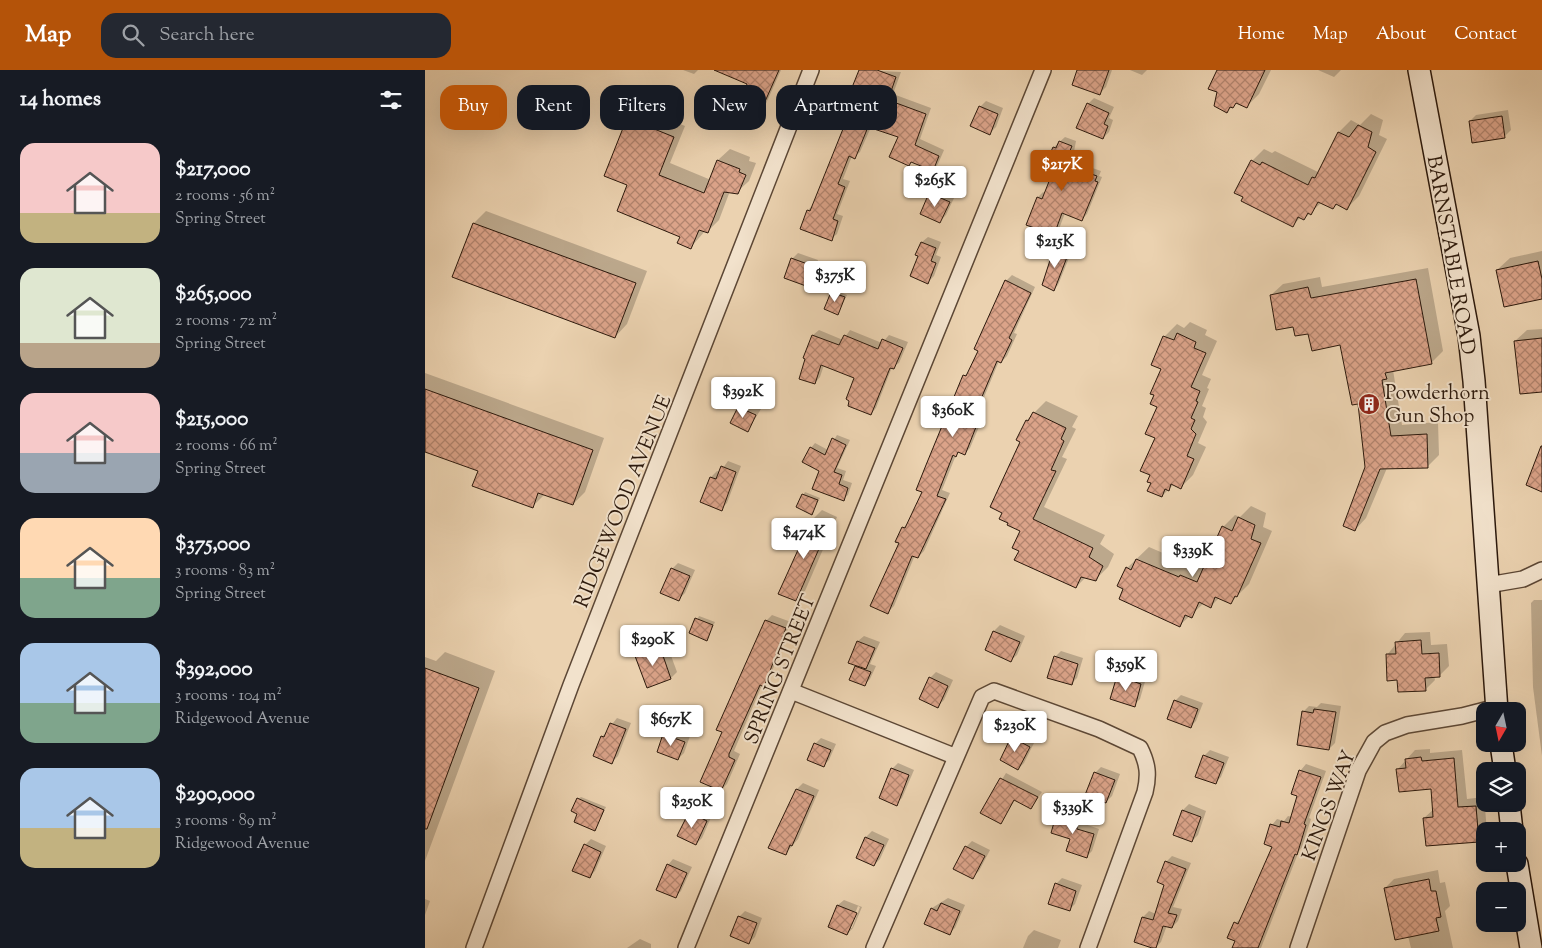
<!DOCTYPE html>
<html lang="en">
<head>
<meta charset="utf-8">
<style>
	body { margin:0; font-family:"Sorts Mill Goudy",serif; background:#242831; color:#f1f3f6; height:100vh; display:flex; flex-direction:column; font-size:19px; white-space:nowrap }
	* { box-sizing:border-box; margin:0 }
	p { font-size:16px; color:#9ea1a6 }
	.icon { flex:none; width:28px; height:28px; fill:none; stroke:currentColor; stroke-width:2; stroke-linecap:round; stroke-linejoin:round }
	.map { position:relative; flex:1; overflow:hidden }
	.drawer { display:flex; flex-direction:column; background:#171b24; width:425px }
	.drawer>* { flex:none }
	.banner { position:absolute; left:15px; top:15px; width:475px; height:45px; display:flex; gap:10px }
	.needle { width:32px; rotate:189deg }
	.controls { position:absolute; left:1051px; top:632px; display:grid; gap:10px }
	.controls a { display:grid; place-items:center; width:50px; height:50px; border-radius:10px; background:#171b24; box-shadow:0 5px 20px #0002; font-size:25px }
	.price { position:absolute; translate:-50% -42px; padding:0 11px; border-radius:5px; background:#fff; color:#222; font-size:16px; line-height:32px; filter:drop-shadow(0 1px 2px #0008) }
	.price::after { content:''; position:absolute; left:50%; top:30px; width:15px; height:11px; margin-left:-8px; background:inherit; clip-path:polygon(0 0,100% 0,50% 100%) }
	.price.current { background:#b45309; color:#fff }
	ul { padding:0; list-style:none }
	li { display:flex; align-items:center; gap:15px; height:125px; padding:0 20px }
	li span { display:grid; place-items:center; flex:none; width:140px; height:100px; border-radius:15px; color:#555 }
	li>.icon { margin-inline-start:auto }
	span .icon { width:60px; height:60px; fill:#fffc; stroke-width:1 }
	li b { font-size:21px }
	h2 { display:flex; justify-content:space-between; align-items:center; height:60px; padding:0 20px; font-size:21px }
	.tag { padding:0 18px; border-radius:15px; background:#171b24; box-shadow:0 5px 20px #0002; font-size:18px; line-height:45px }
	.tag.current { background:#b45309; color:#fff }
	header { display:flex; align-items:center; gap:30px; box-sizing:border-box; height:70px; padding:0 25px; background:#b45309; color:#fff }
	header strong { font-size:24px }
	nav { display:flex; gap:28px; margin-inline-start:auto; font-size:18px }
	.search { width:350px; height:45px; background:#242831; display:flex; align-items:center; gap:12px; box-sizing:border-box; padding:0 18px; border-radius:15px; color:#9ea1a6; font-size:19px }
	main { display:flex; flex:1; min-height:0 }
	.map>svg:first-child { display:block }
</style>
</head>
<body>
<header>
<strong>Map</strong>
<div class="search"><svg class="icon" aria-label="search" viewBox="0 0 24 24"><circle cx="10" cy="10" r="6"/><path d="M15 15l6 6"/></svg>Search here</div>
<nav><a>Home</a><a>Map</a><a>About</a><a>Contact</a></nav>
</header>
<main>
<section class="drawer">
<h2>14 homes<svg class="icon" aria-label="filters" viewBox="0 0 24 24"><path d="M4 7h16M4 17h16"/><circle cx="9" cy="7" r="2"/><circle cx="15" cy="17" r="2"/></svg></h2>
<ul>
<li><span style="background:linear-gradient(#f6c9c9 70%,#c2b280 0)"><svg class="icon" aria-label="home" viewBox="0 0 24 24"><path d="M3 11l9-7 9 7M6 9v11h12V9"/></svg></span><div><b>$217,000</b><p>2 rooms · 56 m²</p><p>Spring Street</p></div></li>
<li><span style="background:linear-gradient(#dfe7d0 75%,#b9a48a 0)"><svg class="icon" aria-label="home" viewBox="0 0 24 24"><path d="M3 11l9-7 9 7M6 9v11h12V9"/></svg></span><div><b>$265,000</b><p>2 rooms · 72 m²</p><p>Spring Street</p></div></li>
<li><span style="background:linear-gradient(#f6c9c9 60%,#9aa5b1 0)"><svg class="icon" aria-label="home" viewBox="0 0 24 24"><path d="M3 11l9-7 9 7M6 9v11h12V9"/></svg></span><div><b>$215,000</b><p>2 rooms · 66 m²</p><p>Spring Street</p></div></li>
<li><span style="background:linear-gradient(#ffd9b3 60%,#7fa58c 0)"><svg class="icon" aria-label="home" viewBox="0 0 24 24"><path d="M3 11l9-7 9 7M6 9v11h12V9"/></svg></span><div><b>$375,000</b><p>3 rooms · 83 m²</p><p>Spring Street</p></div></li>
<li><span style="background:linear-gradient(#a9c7e8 60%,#7fa58c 0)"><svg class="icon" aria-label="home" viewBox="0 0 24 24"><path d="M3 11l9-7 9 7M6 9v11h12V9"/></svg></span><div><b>$392,000</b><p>3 rooms · 104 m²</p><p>Ridgewood Avenue</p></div></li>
<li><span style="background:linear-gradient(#a9c7e8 60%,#c2b280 0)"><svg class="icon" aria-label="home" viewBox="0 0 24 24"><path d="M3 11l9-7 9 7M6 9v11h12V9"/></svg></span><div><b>$290,000</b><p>3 rooms · 89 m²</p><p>Ridgewood Avenue</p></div></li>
</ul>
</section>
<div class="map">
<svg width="1117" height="878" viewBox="0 0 1117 878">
	<defs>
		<pattern id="building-cross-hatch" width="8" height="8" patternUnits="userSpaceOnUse" patternTransform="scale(1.25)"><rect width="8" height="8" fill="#dba389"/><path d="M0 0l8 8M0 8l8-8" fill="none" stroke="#b2846e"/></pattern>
	</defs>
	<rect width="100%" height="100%" fill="#ebd2b0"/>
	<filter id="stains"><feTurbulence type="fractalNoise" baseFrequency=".004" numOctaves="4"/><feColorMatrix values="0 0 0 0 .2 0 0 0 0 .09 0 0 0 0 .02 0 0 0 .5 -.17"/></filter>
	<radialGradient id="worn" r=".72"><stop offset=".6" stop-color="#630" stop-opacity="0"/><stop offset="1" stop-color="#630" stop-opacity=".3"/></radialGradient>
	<g fill="#0003" fill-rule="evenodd">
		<polygon points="258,0 273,0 269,4"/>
		<polygon points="328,0 356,0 339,38 333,44"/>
		<polygon points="435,0 476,2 468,24 506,38 495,69 519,80 513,94 508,100 488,91 484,94 474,67 446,57 435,82 429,87 427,86 418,109 425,111 412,144 418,146 412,164 406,169 383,140 389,134 423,49"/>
		<polygon points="654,0 687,0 681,17 675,23"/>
		<polygon points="705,0 722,0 717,5"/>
		<polygon points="793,0 846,0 834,24 822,36 813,32 802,41 793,22"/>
		<polygon points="893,0 920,0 916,0 909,7"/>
		<polygon points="669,28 689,37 684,48 688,50 684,62 678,68 663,34"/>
		<polygon points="561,31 578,38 571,57 565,63 555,37"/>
		<polygon points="215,37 260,56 245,93 286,110 293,90 305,79 325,87 324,91 331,93 324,111 312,122 305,121 294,150 282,162 280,161 266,177 204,115 203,49"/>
		<polygon points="1083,40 1086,60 1080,66 1048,71 1045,51 1051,45"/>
		<polygon points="946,44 958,50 954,65 962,69 934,126 922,138 913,134 908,138 897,132 879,149 876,147 868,155 827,91 839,79 847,83 850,81 893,102 914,62 926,50 935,55"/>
		<polygon points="640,67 651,71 648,87 651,89 650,92 676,101 674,106 677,107 662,144 657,149 640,143 634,159 629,164 613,127 618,122 621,124 628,103 629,77"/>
		<polygon points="511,117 530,126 521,145 515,151 496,143 505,123"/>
		<polygon points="61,141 222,201 202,254 190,267 29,207 49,153"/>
		<polygon points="503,167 516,172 511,185 516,187 509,206 503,212 495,186 497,172"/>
		<polygon points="634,174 648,178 633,215 629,219 630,178"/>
		<polygon points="1117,181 1117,228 1072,200 1085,188"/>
		<polygon points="373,183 393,190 387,209 381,214 367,189"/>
		<polygon points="1003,198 1018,281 1006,293 968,300 977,355 1013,352 1014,385 1002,397 962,398 941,448 930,460 942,397 934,332 916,273 869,255 846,225 858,214 895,207 897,217"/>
		<polygon points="587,205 610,217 589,263 592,264 582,286 576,292 574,291 550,349 556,352 545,378 539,384 534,382 531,385 517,420 525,423 499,481 493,487 490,485 469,536 463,542 478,458 484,452 499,421 539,306 546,300 581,211"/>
		<polygon points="410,220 422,225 413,243 401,238"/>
		<polygon points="765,252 782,260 780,265 792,271 777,305 786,309 782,318 784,319 777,336 781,338 778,347 782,352 773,373 781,377 768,405 756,417 749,414 737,426 727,412 727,404 738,299 728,294 740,266 752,254 759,258"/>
		<polygon points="1117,259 1117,322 1090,271 1102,260"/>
		<polygon points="394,260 418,270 425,260 457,273 464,265 483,272 474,293 467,297 451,338 446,344 431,307 399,295 395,307 390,313 380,288 388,265"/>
		<polygon points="0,303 179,368 160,422 148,434 120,424 107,437 54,400 0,381"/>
		<polygon points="621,331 653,346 647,357 651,359 637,387 642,389 619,437 680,465 675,474 689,484 683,497 670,510 661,507 651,517 595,480 597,371 593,370 602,350"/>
		<polygon points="320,332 336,339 323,360 307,353 314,337"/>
		<polygon points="412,365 425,370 412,398 421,401 418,410 427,413 423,425 418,429 386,378 390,373 403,380"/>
		<polygon points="303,391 316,396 302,433 296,439 277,432 286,407 292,401 295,402"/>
		<polygon points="380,422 395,428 386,443 372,437"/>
		<polygon points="826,436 841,443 838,457 847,461 824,514 805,533 794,528 786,536 779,533 755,555 699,519 702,498 724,477 766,495 768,493 780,498 798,457 810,445 815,447"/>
		<polygon points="397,440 412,447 380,521 370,530 388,449"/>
		<polygon points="253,493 270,500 260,523 254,529 247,499"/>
		<polygon points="1109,530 1117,530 1117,686 1108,617 1106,533"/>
		<polygon points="347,545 366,552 344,609 337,615 309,681 315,684 302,714 296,720 299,661 341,551"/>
		<polygon points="274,546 290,552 281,569 265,563"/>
		<polygon points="575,555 600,566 592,585 586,590 561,580 569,561"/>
		<polygon points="1005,562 1006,575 1022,574 1024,596 1015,605 1009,606 1010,610 1000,620 973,609 962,585 980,563"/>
		<polygon points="439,566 455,572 445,594 451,596 445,609 439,615 425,609 432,595 433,571"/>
		<polygon points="241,572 252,602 246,608 212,587 218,581"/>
		<polygon points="636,581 658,588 652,608 646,614 630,587"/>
		<polygon points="20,582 70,601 0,791 0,587 11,591"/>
		<polygon points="699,601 721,608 715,629 709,635 693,607"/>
		<polygon points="511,602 528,610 519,630 513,636 505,608"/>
		<polygon points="756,625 778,633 771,651 765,657 750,631"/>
		<polygon points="896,633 916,636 910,673 904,679 878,642 884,636 892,637"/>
		<polygon points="192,648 206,653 193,686 187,692 177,667"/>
		<polygon points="245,659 265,666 259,683 253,689 239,665"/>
		<polygon points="593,662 610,671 599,693 593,699 587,668"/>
		<polygon points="396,668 411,674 404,690 398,696 390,674"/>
		<polygon points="1005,679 1005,683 1037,680 1042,729 1059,727 1062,761 1053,770 999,748 1009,739 1007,717 973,699 990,680"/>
		<polygon points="785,680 804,687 796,707 790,713 779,686"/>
		<polygon points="473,693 489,700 477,728 471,734 467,699"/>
		<polygon points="881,694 901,701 884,748 886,749 877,777 874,781 836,878 809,878 812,871 810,853 817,848 849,776 847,755 852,749 859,751 863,746 867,747 873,725 868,723 876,700"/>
		<polygon points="676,697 695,704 687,726 681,732 670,703"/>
		<polygon points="581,703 617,722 606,738 590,730 575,752 557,742"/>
		<polygon points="378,713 394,720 373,769 361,783 345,777 372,719"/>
		<polygon points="156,727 181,737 170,760 153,729"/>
		<polygon points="764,734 781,741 773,765 767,771 749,764 758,740"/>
		<polygon points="271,737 287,745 277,768 271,774 265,743"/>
		<polygon points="639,737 656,742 653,749 657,750 657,753 674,759 667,781 661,787 647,768 633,743"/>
		<polygon points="447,761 464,769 455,789 449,795 432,787 441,767"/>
		<polygon points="166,769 181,776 170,801 164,807 160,775"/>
		<polygon points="547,771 565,780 554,801 548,807 541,777"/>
		<polygon points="747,786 766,793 748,837 757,839 753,851 747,857 742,855 736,872 730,878 711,871 718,847 724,841 731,844 740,814 741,792"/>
		<polygon points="248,789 267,797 256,821 250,827 243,795"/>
		<polygon points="1013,800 1015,813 1020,812 1025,836 1020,841 1028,878 986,878 983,866 960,818 969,809"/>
		<polygon points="637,808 657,815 650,834 644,840 631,814"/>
		<polygon points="523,828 540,835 530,858 524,863 501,853 507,838"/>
		<polygon points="0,829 5,831 0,845"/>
		<path d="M419,830L437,837L428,858L422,864L404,856L413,835ZM433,836L435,837L427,858H424Z"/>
		<polygon points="320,841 337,848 330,867 324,873 314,847"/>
		<polygon points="609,860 636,870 633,878 598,878 603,866"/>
		<polygon points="215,869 226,874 226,878 202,878"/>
	</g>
	<g fill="url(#building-cross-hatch)" stroke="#2c190c">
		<polygon points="289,0 354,0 334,45 313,37 322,14"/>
		<polygon points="434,0 452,0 471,7 463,30 501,44 490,75 514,86 508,101 486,92 484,96 464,87 473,67 443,57 430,89 424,86 413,114 420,117 408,149 413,151 407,171 375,159 382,140 385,141 422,49 420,49 421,46 416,45"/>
		<polygon points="652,0 684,0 675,25 647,15"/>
		<polygon points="792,0 840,0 822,38 811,33 808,38 805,37 802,43 789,36 792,22 783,19"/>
		<polygon points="662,33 684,43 679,54 683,56 678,69 651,58"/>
		<polygon points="554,36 573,44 565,65 545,56"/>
		<polygon points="1077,46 1080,68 1047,73 1044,51"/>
		<polygon points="202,48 249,67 234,105 279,123 292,90 315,99 314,102 321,105 313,124 299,122 283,163 274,160 266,179 252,173 255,167 192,141 202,115 179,106"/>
		<polygon points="933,55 947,62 943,77 951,82 922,140 911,134 908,139 893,132 886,145 883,143 879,150 873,147 868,157 816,131 818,127 809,123 826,90 835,95 837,92 883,115 887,107 890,108 913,62 924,67"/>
		<polygon points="634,71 647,76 644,83 647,85 644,92 647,94 646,97 672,106 670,111 673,112 657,151 637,143 629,165 601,155 612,127 617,129 627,104 618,100 628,77 631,78"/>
		<polygon points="504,123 525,132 515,153 495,144"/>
		<polygon points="48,153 211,213 190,268 27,207"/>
		<polygon points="496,172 511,178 506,191 511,193 503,214 485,206 493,186 490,185"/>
		<polygon points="629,178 644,182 629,221 617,215"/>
		<polygon points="366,188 388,196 381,216 359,208"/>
		<polygon points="1113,191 1117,209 1117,229 1079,237 1071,200"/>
		<polygon points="991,209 1007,294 960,303 962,309 957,310 966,366 1002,364 1003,398 955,399 930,461 918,456 940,397 933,334 927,335 915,275 887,281 883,264 870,266 868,257 851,260 845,225 883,217 886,228"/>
		<polygon points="580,210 606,223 584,268 587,270 576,293 572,291 545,355 551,357 540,385 533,382 531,387 528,385 512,426 521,429 493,488 487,486 463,544 445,536 474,473 470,472 477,457 480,458 497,422 491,420 501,395 538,305 541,306 553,281 549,279"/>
		<polygon points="406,222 420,227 413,245 399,239"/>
		<polygon points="752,263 771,272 769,278 781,283 766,317 775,321 771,331 773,332 766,348 770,350 766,359 771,364 762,386 769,389 756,419 746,414 744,421 740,419 737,427 722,421 726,413 722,412 725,405 715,401 730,368 720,364 732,337 725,334 729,325 725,324 736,299 726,295 738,266 749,270"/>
		<polygon points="387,265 414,275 419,265 453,279 457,269 478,278 469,299 465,298 446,345 423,336 424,331 421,329 429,308 396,295 390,314 374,309 380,289 378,288"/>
		<polygon points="1117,268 1117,322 1095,324 1089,271"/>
		<polygon points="0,319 168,380 148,435 113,423 108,438 47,416 53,401 0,382"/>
		<polygon points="313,337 331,345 323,362 305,353"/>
		<polygon points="608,342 641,358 636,369 639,371 626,400 631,401 608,449 668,478 664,487 678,496 671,511 656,507 651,518 589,490 594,481 587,478 595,461 582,455 583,453 574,449 577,443 565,437 595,372 591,370 601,350 603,351"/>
		<polygon points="407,368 421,375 409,402 417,405 414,414 423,418 419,431 387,419 394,401 377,392 385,377 400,385"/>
		<polygon points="1116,376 1117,376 1117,422 1101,415"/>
		<polygon points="296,396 311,402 297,441 275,432 285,407 291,409"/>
		<polygon points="377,424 393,430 387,445 371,437"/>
		<polygon points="813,447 830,455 826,469 836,473 812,527 810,526 806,534 790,527 786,538 774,532 767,548 760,545 755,557 694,529 698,519 692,516 701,497 706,500 711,489 754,507 755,505 772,512 797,456 807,461"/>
		<polygon points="387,449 404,456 371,531 353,524"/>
		<polygon points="246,498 265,506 254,531 235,523"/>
		<polygon points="270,548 288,555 282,571 264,563"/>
		<polygon points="340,550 361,558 339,617 335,615 304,684 304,687 310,690 296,721 275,712 297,662 291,660"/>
		<polygon points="568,561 595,572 586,592 560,580"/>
		<polygon points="996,570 997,584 1014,583 1015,607 1000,608 1001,621 973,622 972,610 962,611 961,584 971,584 970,572"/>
		<polygon points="432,571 450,578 441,599 423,593"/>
		<polygon points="235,577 246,609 222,618 210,586"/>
		<polygon points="629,586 653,594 647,615 622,608"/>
		<polygon points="430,596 446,602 440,616 424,610"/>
		<polygon points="0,598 54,618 2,759 0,759"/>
		<polygon points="692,606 716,614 710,637 685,629"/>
		<polygon points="504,607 523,616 513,638 494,629"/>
		<polygon points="749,630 773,639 766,658 742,649"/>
		<polygon points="889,639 911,642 904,680 872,675 877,641 888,643"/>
		<polygon points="185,653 201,659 187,694 168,686 176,666 179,667"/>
		<polygon points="238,664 260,672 253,690 232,682"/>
		<polygon points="586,667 605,677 593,700 575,690"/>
		<polygon points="389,673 406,680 399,697 382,690"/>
		<polygon points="778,685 799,693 791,714 770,707"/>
		<polygon points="996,687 997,691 1029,688 1033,737 1051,736 1054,772 1001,776 998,748 1008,747 1006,719 974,722 971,699 981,698 980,689"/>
		<polygon points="466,698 484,705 472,736 454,728"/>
		<polygon points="874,700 896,707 879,754 881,755 872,785 870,784 833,878 807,878 810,871 802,868 809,852 813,854 847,777 839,774 845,754 855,757 856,751 864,753 872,726 866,724"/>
		<polygon points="669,702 690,710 681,733 660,725"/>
		<polygon points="575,708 613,727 606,739 589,730 576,754 555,743"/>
		<polygon points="371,719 389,726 367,776 365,775 361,785 343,778"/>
		<polygon points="152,728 179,740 170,761 149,752 152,744 146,741"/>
		<polygon points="757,740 776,747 767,772 748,765"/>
		<polygon points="264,742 282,751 271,775 252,766"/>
		<polygon points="632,742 651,748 648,755 652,756 652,759 669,764 662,788 641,781 645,769 626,763"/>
		<polygon points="440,767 459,775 449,796 431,788"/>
		<polygon points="159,774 176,782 165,808 147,801"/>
		<polygon points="540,776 560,786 548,809 528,799"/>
		<polygon points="740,791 761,799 743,843 752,845 747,858 738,856 731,878 727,878 709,872 717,847 728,850 739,815 732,812"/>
		<polygon points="242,794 262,803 251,828 231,820"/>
		<polygon points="1004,809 1006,821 1011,821 1016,847 1011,848 1014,861 970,870 959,818"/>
		<polygon points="630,813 651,821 645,841 623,834"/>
		<polygon points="516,833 535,841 525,865 499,854 506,838 512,841"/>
		<polygon points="412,835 432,843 422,865 403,857"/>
		<polygon points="313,846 332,853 324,874 305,866"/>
	</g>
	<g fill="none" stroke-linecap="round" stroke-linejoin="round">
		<g stroke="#5c4735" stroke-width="18">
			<g id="street">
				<polyline points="1063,515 1098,509 1117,500"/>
				<polyline points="366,621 529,686"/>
				<polyline points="49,878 146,615 386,0"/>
				<polyline points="261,878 618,0"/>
				<path d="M449,878L557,627L569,621L674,659L715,678C723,694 724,705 720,722L663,878"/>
				<polyline points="873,878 933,701 949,672 960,663 982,655 1037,646 1072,637"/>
			</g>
		</g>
		<g stroke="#2c190c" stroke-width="24">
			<g id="secondary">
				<polyline points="994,0 1044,266 1049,311 1072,641"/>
				<polyline points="1076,674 1080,701"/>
				<polyline points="1084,734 1087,761"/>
				<polyline points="1092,794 1106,878"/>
			</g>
		</g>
		<use href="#street" stroke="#f2e2cc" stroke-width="15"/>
		<use href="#secondary" stroke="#f2e2cc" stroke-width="21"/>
	</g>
	<defs>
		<g id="building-disc" transform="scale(1.125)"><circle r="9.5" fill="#8f2418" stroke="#f2e2cc"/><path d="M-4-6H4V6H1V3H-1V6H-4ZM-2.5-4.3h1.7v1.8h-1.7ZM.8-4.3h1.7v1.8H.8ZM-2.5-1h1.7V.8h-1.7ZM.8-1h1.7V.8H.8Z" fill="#fff"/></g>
	</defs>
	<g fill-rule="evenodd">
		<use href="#building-disc" x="944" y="334"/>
	</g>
	<g text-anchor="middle" stroke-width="4" stroke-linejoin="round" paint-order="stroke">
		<g font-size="20" fill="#2c190c" stroke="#f2e2cc">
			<text transform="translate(1027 185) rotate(80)" y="7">BARNSTABLE ROAD</text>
			<text transform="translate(197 431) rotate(-68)" y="7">RIDGEWOOD AVENUE</text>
			<text transform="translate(354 599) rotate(-68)" y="7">SPRING STREET</text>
			<text transform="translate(903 735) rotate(-69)" y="7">KINGS WAY</text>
		</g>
		<g font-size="20" fill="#2c190c" stroke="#f2e2cc" text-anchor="start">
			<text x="960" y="329">Powderhorn<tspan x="960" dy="23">Gun Shop</tspan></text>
		</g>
	</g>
	<rect width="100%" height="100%" filter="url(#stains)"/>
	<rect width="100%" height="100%" fill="url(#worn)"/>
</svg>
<div class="controls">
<a><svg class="needle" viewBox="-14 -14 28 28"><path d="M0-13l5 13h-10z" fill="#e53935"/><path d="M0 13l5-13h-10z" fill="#9ea1a6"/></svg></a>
<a><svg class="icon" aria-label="layers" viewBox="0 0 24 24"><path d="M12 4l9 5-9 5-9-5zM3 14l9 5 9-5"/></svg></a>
<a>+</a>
<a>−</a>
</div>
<b class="price current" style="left:637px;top:122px">$217K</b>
<b class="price" style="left:510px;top:138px">$265K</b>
<b class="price" style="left:630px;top:199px">$215K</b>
<b class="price" style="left:410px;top:233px">$375K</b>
<b class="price" style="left:318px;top:349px">$392K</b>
<b class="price" style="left:528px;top:368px">$360K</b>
<b class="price" style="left:379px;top:490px">$474K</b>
<b class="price" style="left:768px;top:508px">$339K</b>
<b class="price" style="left:228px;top:597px">$290K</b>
<b class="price" style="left:701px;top:622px">$359K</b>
<b class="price" style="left:246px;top:677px">$657K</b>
<b class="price" style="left:590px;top:683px">$230K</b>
<b class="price" style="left:267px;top:759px">$250K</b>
<b class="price" style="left:648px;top:765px">$339K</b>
<div class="banner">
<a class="tag current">Buy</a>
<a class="tag">Rent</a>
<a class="tag">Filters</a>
<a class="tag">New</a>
<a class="tag">Apartment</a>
</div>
</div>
</main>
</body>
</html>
